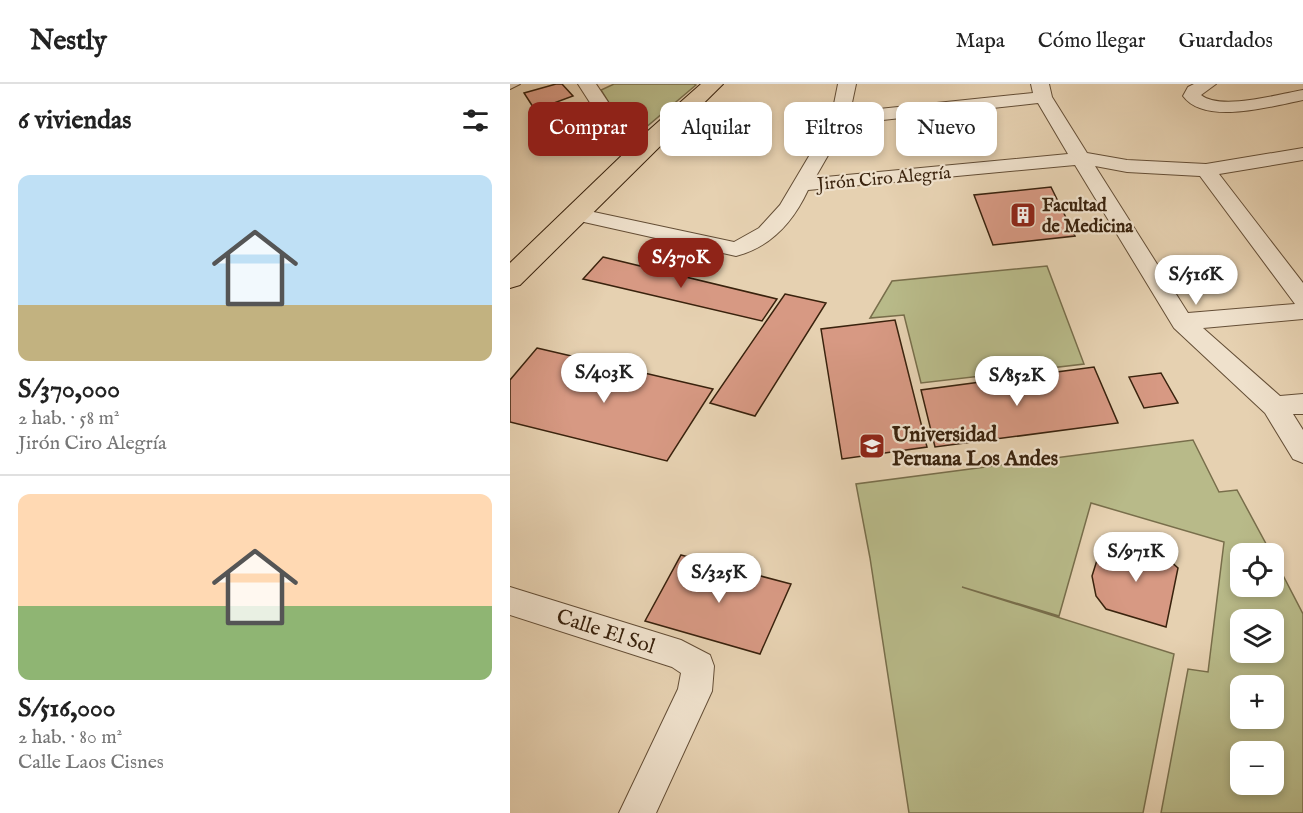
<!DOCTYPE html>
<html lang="es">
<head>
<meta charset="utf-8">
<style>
	body { margin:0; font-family:"IM FELL English",serif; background:#f2f2f2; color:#222; height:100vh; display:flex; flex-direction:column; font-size:22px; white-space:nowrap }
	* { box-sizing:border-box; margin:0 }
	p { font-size:20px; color:#767676 }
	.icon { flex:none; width:33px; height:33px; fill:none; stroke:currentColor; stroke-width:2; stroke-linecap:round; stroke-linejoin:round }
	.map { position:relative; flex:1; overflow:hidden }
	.sheet { display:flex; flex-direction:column; background:#fff; width:510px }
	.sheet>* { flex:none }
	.top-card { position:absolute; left:18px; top:18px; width:570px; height:54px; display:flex; gap:12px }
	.fabs { position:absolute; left:720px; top:459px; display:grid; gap:12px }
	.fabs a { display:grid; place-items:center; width:54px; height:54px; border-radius:12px; background:#fff; box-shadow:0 3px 9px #0003; font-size:30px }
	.price { position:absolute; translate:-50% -51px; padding:0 14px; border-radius:21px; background:#fff; color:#222; font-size:20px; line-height:39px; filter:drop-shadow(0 2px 3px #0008) }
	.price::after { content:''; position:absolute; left:50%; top:36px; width:18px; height:14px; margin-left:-9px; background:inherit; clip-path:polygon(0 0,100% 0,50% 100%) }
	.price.active { background:#8f2418; color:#fff }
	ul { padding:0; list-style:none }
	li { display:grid; align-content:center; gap:12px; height:318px; padding:0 18px }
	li+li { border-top:2px solid #e0e0e0 }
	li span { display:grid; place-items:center; height:186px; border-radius:12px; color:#555 }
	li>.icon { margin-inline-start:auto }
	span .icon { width:108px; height:108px; fill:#fffc; stroke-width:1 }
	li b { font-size:26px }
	h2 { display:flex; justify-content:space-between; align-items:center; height:72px; padding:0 18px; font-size:26px }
	.tag { padding:0 21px; border-radius:12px; background:#fff; box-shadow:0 3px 9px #0003; font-size:21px; line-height:54px }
	.tag.active { background:#8f2418; color:#fff }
	header { display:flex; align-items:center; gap:36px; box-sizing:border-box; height:84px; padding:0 30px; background:#fff; border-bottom:2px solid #e0e0e0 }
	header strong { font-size:28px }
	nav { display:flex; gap:33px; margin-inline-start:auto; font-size:21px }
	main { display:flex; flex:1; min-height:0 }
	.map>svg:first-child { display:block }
</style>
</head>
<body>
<header>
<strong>Nestly</strong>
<nav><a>Mapa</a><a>Cómo llegar</a><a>Guardados</a></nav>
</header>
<main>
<section class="sheet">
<h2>6 viviendas<svg class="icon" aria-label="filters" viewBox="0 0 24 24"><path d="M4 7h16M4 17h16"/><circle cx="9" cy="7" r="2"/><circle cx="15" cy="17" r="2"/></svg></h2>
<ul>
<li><span style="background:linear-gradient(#bfe0f5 70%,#c2b280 0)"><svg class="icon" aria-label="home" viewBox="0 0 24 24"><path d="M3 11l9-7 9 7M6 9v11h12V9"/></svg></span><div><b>S/370,000</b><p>2 hab. · 58 m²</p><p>Jirón Ciro Alegría</p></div></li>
<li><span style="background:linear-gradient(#ffd9b3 60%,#8fb573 0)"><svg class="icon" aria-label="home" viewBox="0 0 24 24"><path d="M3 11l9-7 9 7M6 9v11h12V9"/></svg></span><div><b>S/516,000</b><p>2 hab. · 80 m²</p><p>Calle Laos Cisnes</p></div></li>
</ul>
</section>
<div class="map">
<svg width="793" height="729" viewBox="0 0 793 729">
	<rect width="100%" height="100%" fill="#e6d1b1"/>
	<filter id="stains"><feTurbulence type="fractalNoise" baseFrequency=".00333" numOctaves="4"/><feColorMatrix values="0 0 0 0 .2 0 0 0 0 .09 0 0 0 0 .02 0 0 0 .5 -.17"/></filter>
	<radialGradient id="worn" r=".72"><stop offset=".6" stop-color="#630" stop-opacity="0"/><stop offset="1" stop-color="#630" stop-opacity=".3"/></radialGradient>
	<g fill="#b8ba89" stroke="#786e4b" stroke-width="1.5" fill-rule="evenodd">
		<polygon points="104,0 184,0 186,1 128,50 119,51 91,6"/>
		<polygon points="537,182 574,280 411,299 394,231 360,234 382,197"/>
		<path d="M683,356L709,408L727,406L761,469L730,470V502H764V474L793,530V729H651L678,585L698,588L714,458L581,419L549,532L452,503L664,570L633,729H399L360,474L346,400ZM730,536H764V568H730ZM730,602H764V634H730ZM730,668H764V700H730Z"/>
	</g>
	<g fill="#d79983" stroke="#39220d" stroke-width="1.5">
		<polygon points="46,0 52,0 63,12 25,26 14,9"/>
		<polygon points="541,103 565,152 483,161 464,111"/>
		<polygon points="93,173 267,215 252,237 73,195"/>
		<polygon points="275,210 316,219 245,332 200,319"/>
		<polygon points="385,236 417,363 332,375 311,245"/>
		<polygon points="27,264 203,305 157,377 0,338 0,296"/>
		<polygon points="584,283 608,339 425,363 411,306"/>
		<polygon points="651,289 668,319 634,324 619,293"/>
		<polygon points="610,461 632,461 650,468 668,484 656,543 596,525 586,512 582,492 588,473"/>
		<polygon points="171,471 281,500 250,570 135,537"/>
	</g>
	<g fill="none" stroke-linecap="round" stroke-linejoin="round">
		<g stroke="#644e36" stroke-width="2">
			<g id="minor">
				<polygon points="0,0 10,0 0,5"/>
				<polygon points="68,0 86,0 134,72 131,76 117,76"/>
				<path d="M328,0H346L340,28L523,9L521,0H539L542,13L577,69L617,76L696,80L793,64V76L709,90L793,199V235L693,244L770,312L793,310V330H783L793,346V379L783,375L755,329L664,244L565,81L298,106C283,138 261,163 226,172L65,136L58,134L55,130L58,126L65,124L224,158L249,144L270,121L321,35ZM528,19L558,70L305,94L336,40ZM585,82L617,88L690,92L785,220L678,229Z"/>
				<path d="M684,0H706L691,11C711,27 769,10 793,6V16C762,22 695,42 673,12L678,3Z"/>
				<polygon points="0,503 171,556 200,571 204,582 202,607 146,729 109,729 168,605 171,589 162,583 0,531"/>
			</g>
		</g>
		<g stroke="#39220d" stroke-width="2">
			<polygon id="major" points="191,0 213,0 10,201 0,204 0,179 130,54"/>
		</g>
		<use href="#minor" fill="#efe1cc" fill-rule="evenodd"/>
		<use href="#major" fill="#e6d1b1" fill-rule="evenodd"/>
	</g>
	<defs>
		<g id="building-square" transform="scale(1.35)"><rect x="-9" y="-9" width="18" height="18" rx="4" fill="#8f2418" stroke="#efe1cc"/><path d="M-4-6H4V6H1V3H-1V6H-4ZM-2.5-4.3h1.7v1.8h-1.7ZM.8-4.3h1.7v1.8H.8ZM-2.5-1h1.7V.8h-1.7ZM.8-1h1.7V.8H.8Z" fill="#fff"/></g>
		<g id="university-square" transform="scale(1.35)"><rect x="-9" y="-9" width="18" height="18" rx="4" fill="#8f2418" stroke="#efe1cc"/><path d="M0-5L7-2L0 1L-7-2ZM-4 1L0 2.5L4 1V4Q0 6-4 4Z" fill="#fff"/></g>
	</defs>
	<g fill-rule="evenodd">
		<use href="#building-square" x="513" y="131"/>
		<use href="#university-square" x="362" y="362"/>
	</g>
	<g text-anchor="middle" stroke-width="4.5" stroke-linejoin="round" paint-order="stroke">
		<g font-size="18" fill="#39220d" stroke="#efe1cc">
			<text transform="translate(374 94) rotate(-5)" y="6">Jirón Ciro Alegría</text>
		</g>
		<g font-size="18" font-weight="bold" fill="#39220d" stroke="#efe1cc" text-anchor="start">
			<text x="532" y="127">Facultad<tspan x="532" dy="21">de Medicina</tspan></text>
		</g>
		<g font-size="21" font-weight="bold" fill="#39220d" stroke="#efe1cc" text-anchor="start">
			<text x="382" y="357">Universidad<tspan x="382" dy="24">Peruana Los Andes</tspan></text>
		</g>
		<g font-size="21" fill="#39220d" stroke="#efe1cc">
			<text transform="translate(96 547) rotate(18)" y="7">Calle El Sol</text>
		</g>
	</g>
	<rect width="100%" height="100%" filter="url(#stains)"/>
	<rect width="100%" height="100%" fill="url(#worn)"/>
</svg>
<div class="fabs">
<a><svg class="icon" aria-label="locate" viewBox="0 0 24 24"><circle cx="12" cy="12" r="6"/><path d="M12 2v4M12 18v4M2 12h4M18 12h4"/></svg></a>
<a><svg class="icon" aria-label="layers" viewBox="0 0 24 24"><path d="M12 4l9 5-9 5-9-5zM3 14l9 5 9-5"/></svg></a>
<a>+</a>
<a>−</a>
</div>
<b class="price active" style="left:171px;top:205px">S/370K</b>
<b class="price" style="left:686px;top:222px">S/516K</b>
<b class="price" style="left:94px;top:320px">S/403K</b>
<b class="price" style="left:507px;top:323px">S/852K</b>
<b class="price" style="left:626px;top:499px">S/971K</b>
<b class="price" style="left:209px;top:520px">S/325K</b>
<div class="top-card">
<a class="tag active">Comprar</a>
<a class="tag">Alquilar</a>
<a class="tag">Filtros</a>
<a class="tag">Nuevo</a>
</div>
</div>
</main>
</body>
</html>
